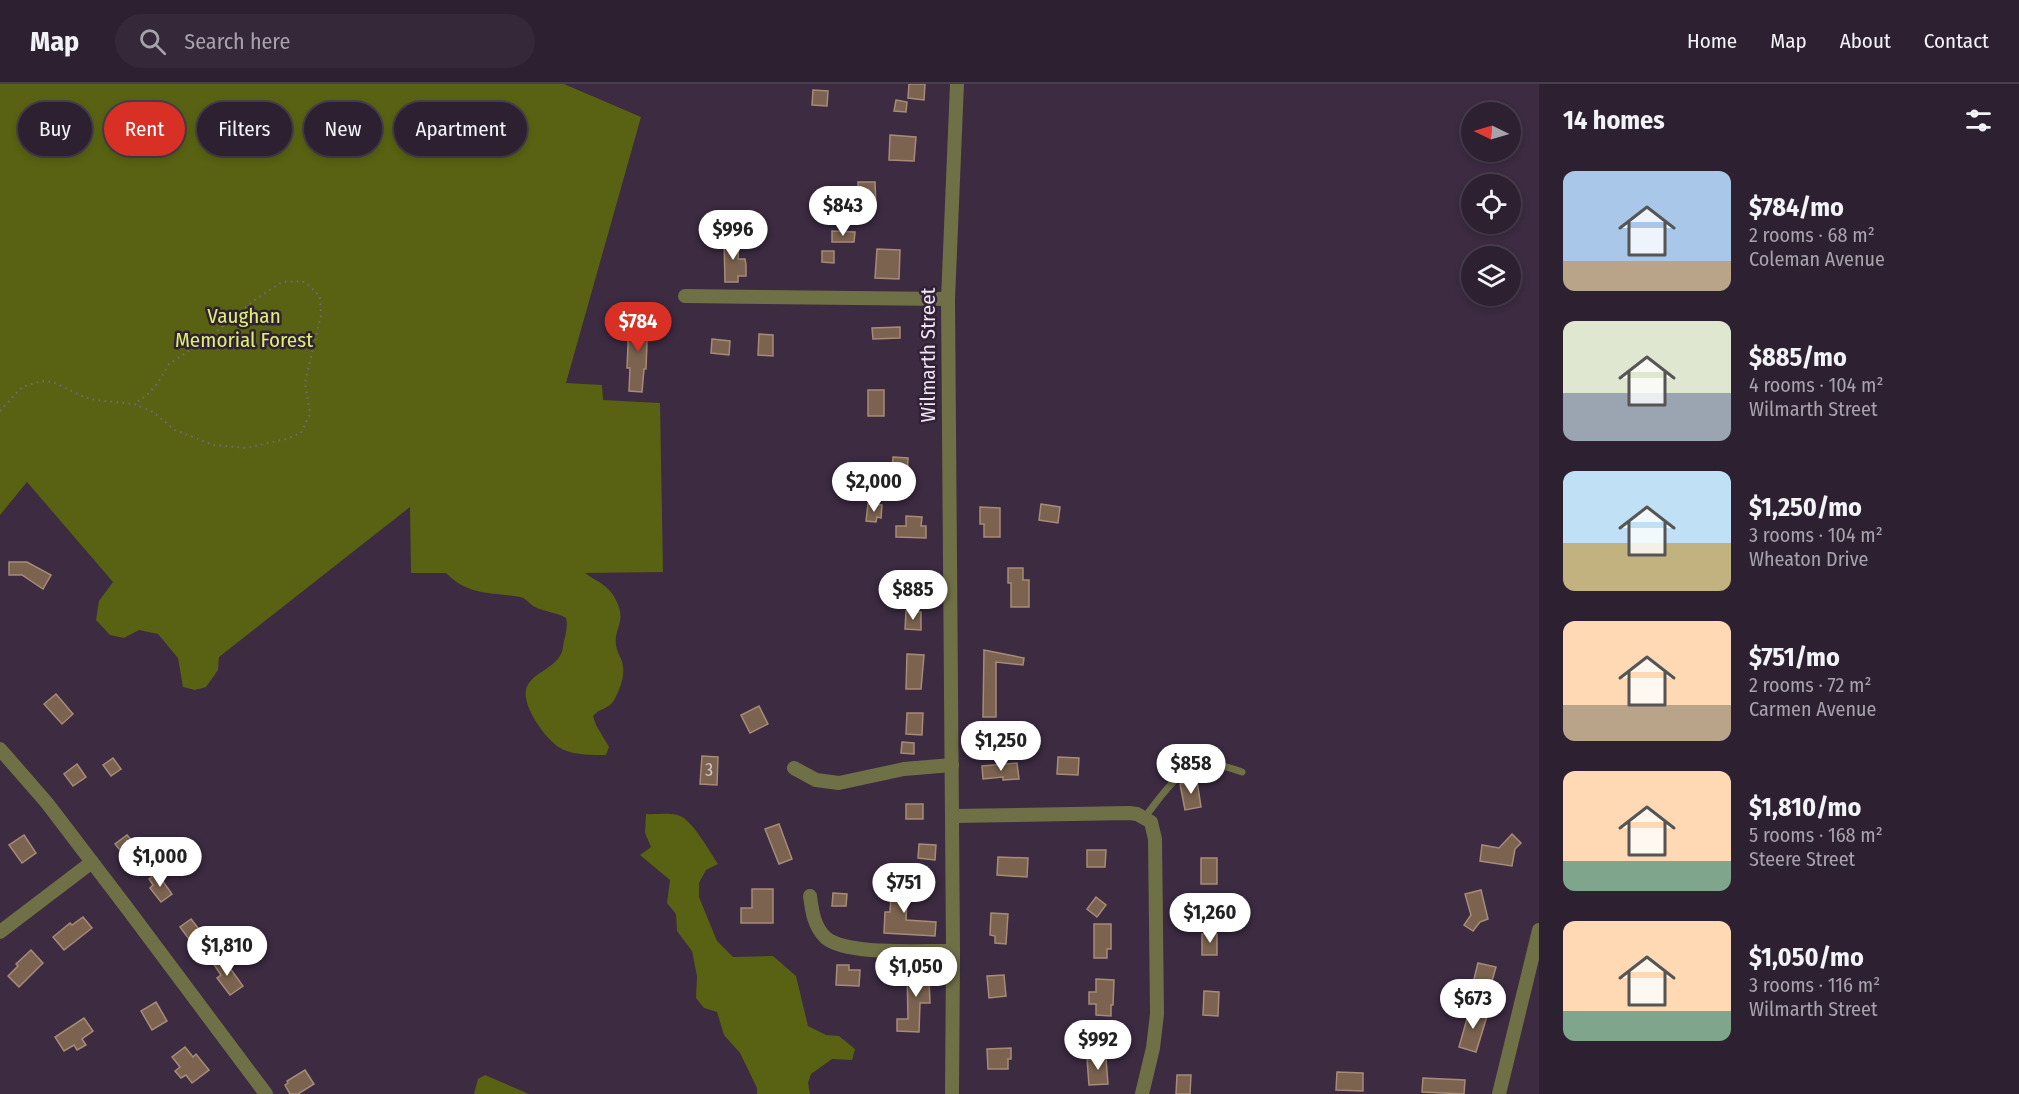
<!DOCTYPE html>
<html lang="en">
<head>
<meta charset="utf-8">
<style>
	body { margin:0; font-family:"Fira Sans Condensed",sans-serif; background:#352839; color:#f1f3f6; height:100vh; display:flex; flex-direction:column; font-size:22px; white-space:nowrap }
	* { box-sizing:border-box; margin:0 }
	p { font-size:20px; color:#a7a3ab }
	.icon { flex:none; width:33px; height:33px; fill:none; stroke:currentColor; stroke-width:2; stroke-linecap:round; stroke-linejoin:round }
	.map { position:relative; flex:1; overflow:hidden }
	.panel { display:flex; flex-direction:column; background:#2d2031; width:480px }
	.panel>* { flex:none }
	.top-card { position:absolute; left:18px; top:18px; width:570px; height:54px; display:flex; gap:12px }
	.needle { width:39px; rotate:275deg }
	.controls { position:absolute; left:1461px; top:18px; display:grid; gap:12px }
	.controls a { display:grid; place-items:center; width:60px; height:60px; border-radius:50%; background:#2d2031; box-shadow:0 3px 9px #0003,0 0 0 2px #483e4d; font-size:30px }
	.price { position:absolute; translate:-50% -51px; padding:0 14px; border-radius:21px; background:#fff; color:#222; font-size:20px; line-height:39px; filter:drop-shadow(0 2px 3px #0008) }
	.price::after { content:''; position:absolute; left:50%; top:36px; width:18px; height:14px; margin-left:-9px; background:inherit; clip-path:polygon(0 0,100% 0,50% 100%) }
	.price.selected { background:#d93025; color:#fff }
	ul { padding:0; list-style:none }
	li { display:flex; align-items:center; gap:18px; height:150px; padding:0 24px }
	li span { display:grid; place-items:center; flex:none; width:168px; height:120px; border-radius:12px; color:#555 }
	li>.icon { margin-inline-start:auto }
	span .icon { width:72px; height:72px; fill:#fffc; stroke-width:1 }
	li b { font-size:26px }
	h2 { display:flex; justify-content:space-between; align-items:center; height:72px; padding:0 24px; font-size:26px }
	.tag { padding:0 21px; border-radius:27px; background:#2d2031; box-shadow:0 3px 9px #0003,0 0 0 2px #483e4d; font-size:21px; line-height:54px }
	.tag.selected { background:#d93025; color:#fff }
	header { display:flex; align-items:center; gap:36px; box-sizing:border-box; height:84px; padding:0 30px; background:#2d2031; border-bottom:2px solid #483e4d }
	header strong { font-size:28px }
	nav { display:flex; gap:33px; margin-inline-start:auto; font-size:21px }
	.search { width:420px; height:54px; background:#352839; display:flex; align-items:center; gap:15px; box-sizing:border-box; padding:0 21px; border-radius:33px; color:#a7a3ab; font-size:22px }
	main { display:flex; flex:1; min-height:0 }
	.map>svg:first-child { display:block }
</style>
</head>
<body>
<header>
<strong>Map</strong>
<div class="search"><svg class="icon" aria-label="search" viewBox="0 0 24 24"><circle cx="10" cy="10" r="6"/><path d="M15 15l6 6"/></svg>Search here</div>
<nav><a>Home</a><a>Map</a><a>About</a><a>Contact</a></nav>
</header>
<main>
<div class="map">
<svg width="1539" height="1010" viewBox="0 0 1539 1010">
	<rect width="100%" height="100%" fill="#3c2b41"/>
	<g fill="#586212">
		<path d="M0,0H564L641,33L566,299L602,301L603,316L660,319L663,488L585,489C597,498 609,501 616,516C627,538 614,543 616,561C617,569 623,576 623,583C625,593 618,611 612,619C607,625 598,625 593,632L596,641L609,663L606,671C593,671 576,671 564,666C548,660 522,623 526,606C529,590 554,585 561,570C563,566 563,561 564,557C566,549 568,541 566,534C556,528 545,528 535,523C529,520 526,514 520,513C490,508 469,512 446,489H411L410,423L219,573L218,586L206,603L195,606L183,603L178,574L158,550L139,546L124,554L110,551L96,536L99,517L113,498L27,398L0,431Z"/>
		<path d="M646,730C656,731 671,728 680,732C692,736 710,768 718,780L706,786L699,799V813L717,857L733,873L773,872L796,892L808,942L826,951L839,952L855,965L852,976L832,975L811,990L808,999L810,1010H757V1004L740,969L724,951L717,928L704,924L696,914L697,892L692,867L677,847L676,830L667,819L670,796L640,771L651,763L645,749Z"/>
		<polygon points="485,991 529,1010 474,1010 478,995"/>
	</g>
	<g fill="#7b634f" stroke="#a68c77" stroke-width="1.5">
		<polygon points="909,0 925,0 924,16 908,14"/>
		<polygon points="813,6 828,7 827,22 812,21"/>
		<polygon points="896,16 907,18 906,28 894,27"/>
		<polygon points="890,51 916,53 914,77 889,76"/>
		<polygon points="858,98 875,98 876,124 859,124"/>
		<polygon points="832,147 855,148 854,158 832,158"/>
		<polygon points="724,155 739,155 738,175 745,175 746,181 746,192 738,192 738,198 725,198"/>
		<polygon points="877,165 900,166 899,195 875,194"/>
		<polygon points="822,167 834,167 834,179 822,178"/>
		<polygon points="635,229 648,231 646,285 644,285 642,308 629,307 630,284 627,284 628,262 628,252 633,252"/>
		<polygon points="900,243 900,254 873,255 872,244"/>
		<polygon points="759,250 773,251 773,272 758,271"/>
		<polygon points="712,255 730,257 729,271 711,269"/>
		<rect x="868" y="306" width="16" height="26"/>
		<polygon points="893,373 908,374 907,393 892,392"/>
		<polygon points="868,420 882,421 881,434 877,433 876,438 866,437"/>
		<polygon points="1041,420 1060,423 1058,439 1039,436"/>
		<polygon points="980,423 1000,424 1000,453 984,453 984,440 980,440"/>
		<polygon points="906,432 922,433 921,442 926,442 926,454 896,453 896,442 906,442"/>
		<polygon points="9,478 27,478 51,491 43,505 22,491 9,491"/>
		<polygon points="1008,484 1023,484 1023,496 1029,496 1029,523 1011,523 1011,499 1008,499"/>
		<polygon points="906,527 921,528 921,546 905,545"/>
		<polygon points="984,566 1024,574 1023,581 996,578 996,633 983,633"/>
		<polygon points="907,570 924,571 921,605 906,605"/>
		<polygon points="56,610 73,630 62,640 44,620"/>
		<polygon points="759,622 768,640 750,649 741,631"/>
		<polygon points="907,629 923,629 922,651 906,650"/>
		<polygon points="902,658 914,659 914,670 901,669"/>
		<polygon points="702,672 718,673 717,701 700,700"/>
		<polygon points="1058,673 1079,674 1078,691 1057,690"/>
		<polygon points="113,674 121,685 111,692 103,681"/>
		<polygon points="1017,679 1019,695 1003,696 1003,693 983,695 982,682"/>
		<polygon points="77,680 86,693 73,702 64,690"/>
		<polygon points="1197,697 1201,723 1185,726 1180,700"/>
		<rect x="906" y="720" width="17" height="15"/>
		<polygon points="779,740 792,775 779,780 765,745"/>
		<polygon points="1512,750 1521,759 1515,765 1512,782 1480,777 1482,761 1499,764"/>
		<polygon points="24,751 36,769 22,779 9,761"/>
		<polygon points="127,751 139,765 127,775 115,760"/>
		<polygon points="919,760 936,761 935,776 918,774"/>
		<polygon points="1087,766 1106,766 1105,783 1087,783"/>
		<polygon points="998,773 1028,774 1027,793 997,791"/>
		<rect x="1201" y="774" width="16" height="26"/>
		<polygon points="157,789 172,810 161,818 150,804 153,801 149,795"/>
		<polygon points="892,793 908,794 906,836 936,838 935,852 884,849 885,828 890,828"/>
		<polygon points="752,805 773,805 773,839 741,839 741,824 752,824"/>
		<polygon points="1481,806 1488,835 1480,838 1473,847 1464,841 1471,831 1465,810"/>
		<polygon points="833,809 847,810 846,822 832,822"/>
		<polygon points="1096,813 1106,821 1097,833 1087,825"/>
		<polygon points="991,829 1008,830 1006,860 995,859 995,852 990,851"/>
		<polygon points="83,833 92,844 64,866 53,853 70,839 72,841"/>
		<polygon points="191,835 202,849 191,858 180,843"/>
		<polygon points="1094,840 1111,840 1111,865 1107,865 1107,874 1094,874"/>
		<rect x="1202" y="850" width="15" height="21"/>
		<polygon points="31,866 43,879 19,903 8,892 18,882 16,880"/>
		<polygon points="222,873 243,902 230,911 217,894 221,891 213,879"/>
		<polygon points="1478,879 1496,883 1490,904 1473,899"/>
		<polygon points="837,881 849,881 849,886 860,886 859,902 836,901"/>
		<polygon points="933,884 933,896 929,896 930,919 920,919 919,948 897,947 897,935 908,935 907,885"/>
		<polygon points="1004,891 1006,912 989,914 987,892"/>
		<polygon points="1096,895 1114,896 1113,921 1111,921 1111,932 1096,931 1096,920 1089,920 1089,908 1096,908"/>
		<polygon points="1204,907 1219,908 1218,932 1203,931"/>
		<polygon points="156,918 167,937 152,946 141,927"/>
		<polygon points="1470,924 1488,929 1476,968 1459,963"/>
		<polygon points="84,934 93,947 82,955 86,961 77,966 74,961 64,967 55,953"/>
		<polygon points="185,963 193,973 196,970 209,986 192,999 186,991 181,994 175,987 180,983 172,973"/>
		<polygon points="1011,964 1011,975 1008,975 1008,985 988,985 987,965"/>
		<polygon points="1106,974 1108,1000 1089,1001 1087,975"/>
		<polygon points="305,986 314,1000 298,1010 290,1010 285,1001 288,999 287,997"/>
		<polygon points="1337,988 1363,989 1363,1007 1336,1006"/>
		<polygon points="1177,991 1191,991 1190,1010 1176,1010"/>
		<polygon points="1423,994 1465,996 1464,1010 1422,1008"/>
	</g>
	<g fill="none" stroke-linecap="round" stroke-linejoin="round">
		<polyline stroke="#77687b" stroke-width="2" stroke-dasharray="1.5 4.5" stroke-linecap="butt" points="0,327 22,303 42,297 53,298 84,313 96,316 134,320 153,328 175,346 213,361 246,364 286,355 301,349 310,330 305,299 321,231 320,213 311,203 302,197 282,198 253,217 211,252 169,280 157,300 147,311 134,320"/>
		<path stroke="#707047" stroke-width="7" d="M1145,733C1161,713 1180,680 1209,680C1220,680 1231,684 1242,688"/>
		<g stroke="#707047" stroke-width="14">
			<polyline points="685,212 948,215"/>
			<polyline points="0,665 47,719 127,824 266,1010"/>
			<polyline points="794,684 816,696 839,699 904,685 952,681"/>
			<polyline points="952,732 1129,729 1137,730 1151,738 1155,755 1157,930 1153,964 1142,1010"/>
			<path d="M810,812C812,827 814,843 826,854C848,872 924,866 953,867"/>
			<polyline points="0,848 92,778"/>
			<polyline points="952,1010 953,867 948,215 957,0"/>
			<polyline points="1499,1010 1539,846"/>
		</g>
	</g>
	<g text-anchor="middle" stroke-width="5" stroke-linejoin="round" paint-order="stroke">
		<g font-size="18" fill="#d2c4c9">
			<text x="709" y="692">3</text>
		</g>
		<g font-size="21" fill="#dcf16b" stroke="#322136">
			<text x="244" y="239">Vaughan<tspan x="244" dy="24">Memorial Forest</tspan></text>
		</g>
		<g font-size="21" fill="#efe4f2" stroke="#322136">
			<text transform="translate(928 271) rotate(-90)" y="7">Wilmarth Street</text>
		</g>
	</g>
</svg>
<div class="controls">
<a><svg class="needle" viewBox="-14 -14 28 28"><path d="M0-13l5 13h-10z" fill="#e53935"/><path d="M0 13l5-13h-10z" fill="#a7a3ab"/></svg></a>
<a><svg class="icon" aria-label="locate" viewBox="0 0 24 24"><circle cx="12" cy="12" r="6"/><path d="M12 2v4M12 18v4M2 12h4M18 12h4"/></svg></a>
<a><svg class="icon" aria-label="layers" viewBox="0 0 24 24"><path d="M12 4l9 5-9 5-9-5zM3 14l9 5 9-5"/></svg></a>
</div>
<b class="price" style="left:843px;top:153px">$843</b>
<b class="price" style="left:733px;top:177px">$996</b>
<b class="price selected" style="left:638px;top:269px">$784</b>
<b class="price" style="left:874px;top:429px">$2,000</b>
<b class="price" style="left:913px;top:537px">$885</b>
<b class="price" style="left:1001px;top:688px">$1,250</b>
<b class="price" style="left:1191px;top:711px">$858</b>
<b class="price" style="left:160px;top:804px">$1,000</b>
<b class="price" style="left:904px;top:830px">$751</b>
<b class="price" style="left:1210px;top:860px">$1,260</b>
<b class="price" style="left:227px;top:893px">$1,810</b>
<b class="price" style="left:916px;top:914px">$1,050</b>
<b class="price" style="left:1473px;top:946px">$673</b>
<b class="price" style="left:1098px;top:987px">$992</b>
<div class="top-card">
<a class="tag">Buy</a>
<a class="tag selected">Rent</a>
<a class="tag">Filters</a>
<a class="tag">New</a>
<a class="tag">Apartment</a>
</div>
</div>
<section class="panel">
<h2>14 homes<svg class="icon" aria-label="filters" viewBox="0 0 24 24"><path d="M4 7h16M4 17h16"/><circle cx="9" cy="7" r="2"/><circle cx="15" cy="17" r="2"/></svg></h2>
<ul>
<li><span style="background:linear-gradient(#a9c7e8 75%,#b9a48a 0)"><svg class="icon" aria-label="home" viewBox="0 0 24 24"><path d="M3 11l9-7 9 7M6 9v11h12V9"/></svg></span><div><b>$784/mo</b><p>2 rooms · 68 m²</p><p>Coleman Avenue</p></div></li>
<li><span style="background:linear-gradient(#dfe7d0 60%,#9aa5b1 0)"><svg class="icon" aria-label="home" viewBox="0 0 24 24"><path d="M3 11l9-7 9 7M6 9v11h12V9"/></svg></span><div><b>$885/mo</b><p>4 rooms · 104 m²</p><p>Wilmarth Street</p></div></li>
<li><span style="background:linear-gradient(#bfe0f5 60%,#c2b280 0)"><svg class="icon" aria-label="home" viewBox="0 0 24 24"><path d="M3 11l9-7 9 7M6 9v11h12V9"/></svg></span><div><b>$1,250/mo</b><p>3 rooms · 104 m²</p><p>Wheaton Drive</p></div></li>
<li><span style="background:linear-gradient(#ffd9b3 70%,#b9a48a 0)"><svg class="icon" aria-label="home" viewBox="0 0 24 24"><path d="M3 11l9-7 9 7M6 9v11h12V9"/></svg></span><div><b>$751/mo</b><p>2 rooms · 72 m²</p><p>Carmen Avenue</p></div></li>
<li><span style="background:linear-gradient(#ffd9b3 75%,#7fa58c 0)"><svg class="icon" aria-label="home" viewBox="0 0 24 24"><path d="M3 11l9-7 9 7M6 9v11h12V9"/></svg></span><div><b>$1,810/mo</b><p>5 rooms · 168 m²</p><p>Steere Street</p></div></li>
<li><span style="background:linear-gradient(#ffd9b3 75%,#7fa58c 0)"><svg class="icon" aria-label="home" viewBox="0 0 24 24"><path d="M3 11l9-7 9 7M6 9v11h12V9"/></svg></span><div><b>$1,050/mo</b><p>3 rooms · 116 m²</p><p>Wilmarth Street</p></div></li>
</ul>
</section>
</main>
</body>
</html>
